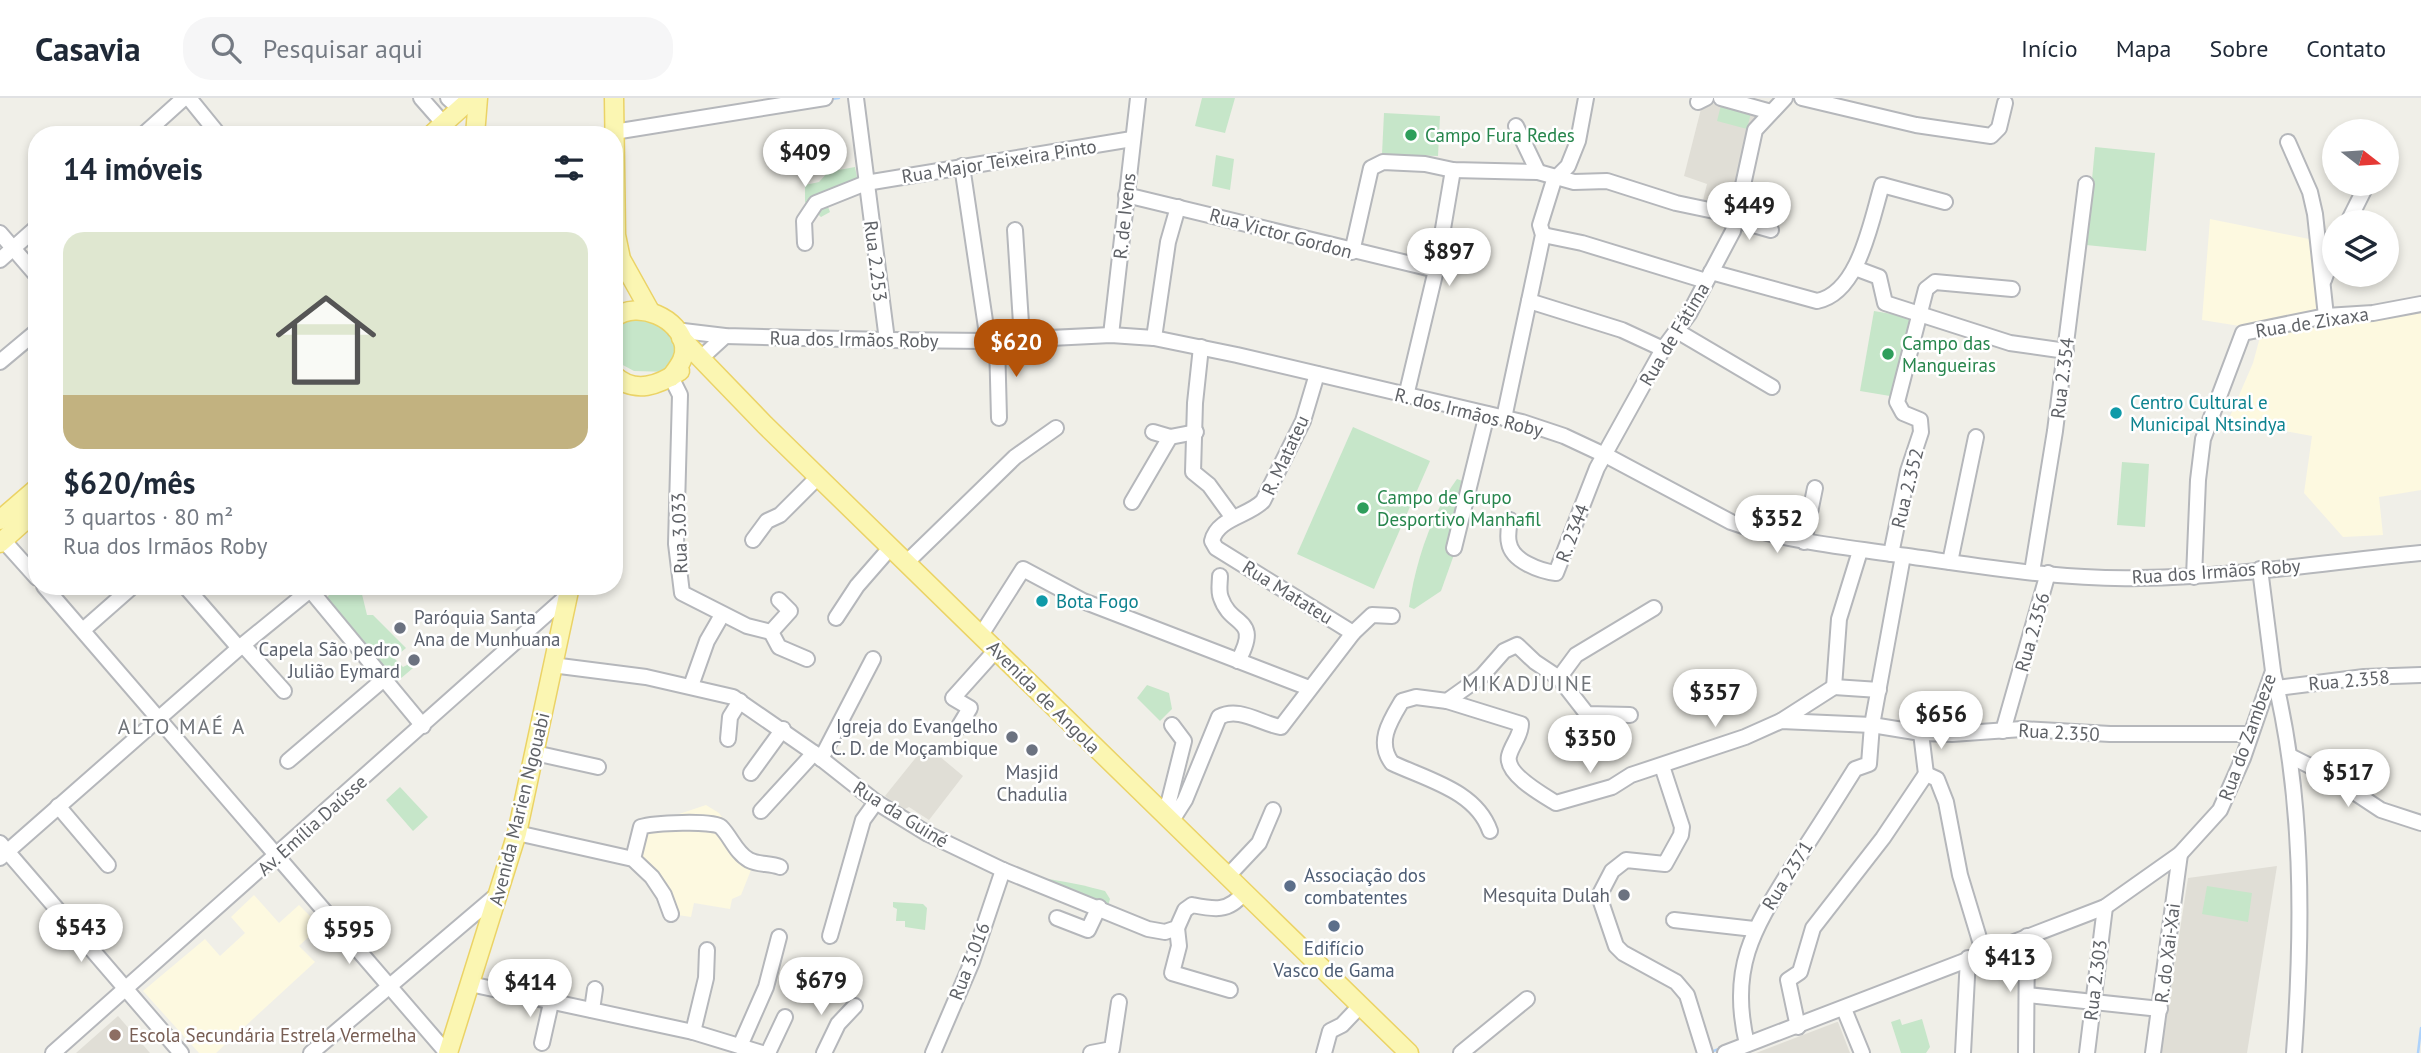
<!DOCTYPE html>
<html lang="pt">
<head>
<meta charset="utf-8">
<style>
	body { margin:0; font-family:"PT Sans",sans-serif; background:#f6f6f7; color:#1f2937; height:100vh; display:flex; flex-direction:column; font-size:26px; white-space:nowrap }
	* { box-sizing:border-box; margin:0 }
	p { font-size:23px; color:#747a83 }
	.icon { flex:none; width:38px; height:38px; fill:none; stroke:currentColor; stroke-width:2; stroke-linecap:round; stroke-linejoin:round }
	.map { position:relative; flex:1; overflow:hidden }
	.details { position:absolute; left:28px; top:28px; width:595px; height:469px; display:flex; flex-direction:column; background:#fff; border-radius:28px; box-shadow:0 4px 10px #0003 }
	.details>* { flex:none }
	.needle { width:46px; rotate:107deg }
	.tools { position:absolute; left:2322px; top:21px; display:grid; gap:14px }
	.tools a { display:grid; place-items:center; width:77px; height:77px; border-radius:50%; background:#fff; box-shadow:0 4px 10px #0003; font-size:35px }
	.price { position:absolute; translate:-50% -60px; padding:0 16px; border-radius:24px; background:#fff; color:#222; font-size:23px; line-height:46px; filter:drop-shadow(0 2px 4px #0008) }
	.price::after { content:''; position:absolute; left:50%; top:42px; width:21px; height:16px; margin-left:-10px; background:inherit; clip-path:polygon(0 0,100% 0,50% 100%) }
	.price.on { background:#b45309; color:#fff }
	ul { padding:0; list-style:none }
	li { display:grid; align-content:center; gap:14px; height:371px; padding:0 35px }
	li+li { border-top:2px solid #e0e1e3 }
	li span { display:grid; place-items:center; height:217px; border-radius:21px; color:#555 }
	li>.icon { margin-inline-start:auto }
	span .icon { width:126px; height:126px; fill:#fffc; stroke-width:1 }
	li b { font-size:30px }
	h2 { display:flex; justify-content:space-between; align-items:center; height:84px; padding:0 35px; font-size:30px }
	header { display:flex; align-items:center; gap:42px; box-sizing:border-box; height:98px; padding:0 35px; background:#fff; border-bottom:2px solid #e0e1e3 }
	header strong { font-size:33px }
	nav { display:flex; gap:38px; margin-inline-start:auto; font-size:24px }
	.search { width:490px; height:63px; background:#f6f6f7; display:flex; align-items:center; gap:18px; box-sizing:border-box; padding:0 24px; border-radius:28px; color:#747a83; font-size:26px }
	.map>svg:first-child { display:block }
</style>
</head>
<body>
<header>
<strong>Casavia</strong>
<div class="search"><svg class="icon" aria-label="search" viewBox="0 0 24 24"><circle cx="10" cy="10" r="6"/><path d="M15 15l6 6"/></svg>Pesquisar aqui</div>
<nav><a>Início</a><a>Mapa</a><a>Sobre</a><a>Contato</a></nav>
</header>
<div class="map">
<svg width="2421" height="955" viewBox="0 0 2421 955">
	<rect width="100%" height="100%" fill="#f0efe8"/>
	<g fill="#fdf9e0">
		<polygon points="2210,121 2309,141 2320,210 2246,229 2202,222"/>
		<polygon points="2421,202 2421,392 2379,399 2383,437 2343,439 2304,395 2312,338 2228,323 2253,265 2263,228 2342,209"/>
		<polygon points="706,707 719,715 755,762 741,797 732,801 730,811 694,805 691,819 678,817 635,759 643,728"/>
		<polygon points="254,797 279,825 299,807 320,828 299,848 315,864 216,955 199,955 143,893 205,841 220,858 245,835 231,819"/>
	</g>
	<g fill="#e0ded6">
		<polygon points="1708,4 1756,16 1734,115 1702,106 1707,86 1684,78 1702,7"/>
		<polygon points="926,647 963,678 929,722 909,709 903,712 885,698"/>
		<polygon points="2277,768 2247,955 2161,955 2188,780"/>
		<polygon points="118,918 150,955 76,955"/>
		<polygon points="1838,924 1850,955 1756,955 1837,924"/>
	</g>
	<g fill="#c6e6c9">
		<polygon points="1202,0 1235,0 1225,35 1195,28"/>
		<polygon points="1722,3 1752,11 1747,31 1717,23"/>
		<polygon points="1384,15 1440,18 1438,58 1382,56"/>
		<polygon points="2095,49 2155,55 2146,153 2086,147"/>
		<polygon points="1216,57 1234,61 1230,92 1212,88"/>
		<polygon points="855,69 858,84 824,98 830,114 821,119 805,104 805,87 819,84 828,74"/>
		<polygon points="1874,213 1916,220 1902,300 1860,293"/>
		<path d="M638,217L666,231L680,248L670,274L634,273L619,265C613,244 614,225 638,217Z"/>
		<polygon points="1353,329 1430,363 1374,491 1297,456"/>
		<polygon points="2122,364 2149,366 2145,429 2117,427"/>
		<path d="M1457,381L1471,386V409L1441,493L1414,511L1409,509C1415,466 1431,416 1457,381Z"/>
		<polygon points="335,488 360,488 367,517 373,517 406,550 394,560 403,569 409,566 413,570 393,587 327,500"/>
		<polygon points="1147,587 1169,595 1172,611 1160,623 1137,600"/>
		<polygon points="400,689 428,719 413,733 386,702"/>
		<path d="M1049,781C1072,785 1083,787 1105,793L1110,801L1106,815L1095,817L1046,795Z"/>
		<polygon points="2207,788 2252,795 2248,824 2202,816"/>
		<polygon points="893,804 923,806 927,810 925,832 905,829 905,823 896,823 897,811 893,809"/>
		<polygon points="1900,921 1902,927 1922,921 1930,949 1926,955 1901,955 1891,924"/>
	</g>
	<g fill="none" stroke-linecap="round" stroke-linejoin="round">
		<g stroke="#add2fb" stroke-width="2.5">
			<polyline points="831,1 839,0"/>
			<polyline points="2290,910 2292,854"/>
			<polyline points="1711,954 1724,949"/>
			<polyline points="2418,955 2421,930"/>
		</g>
		<g stroke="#b5b7bb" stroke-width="18">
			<g id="minor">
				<polyline points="189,0 219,37"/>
				<polyline points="421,0 443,25"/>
				<polyline points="448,0 459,10"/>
				<polyline points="856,0 887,242"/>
				<polyline points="1721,0 1771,14"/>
				<polyline points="1802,0 1916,27 1991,38 1999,30 2005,5"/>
				<polyline points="1698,4 1706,0"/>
				<polyline points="1516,28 1538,74"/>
				<polyline points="614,34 825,0"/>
				<polyline points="143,37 184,0"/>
				<polyline points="2288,44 2310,94 2315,116 2326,218"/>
				<polyline points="962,68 988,243"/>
				<polyline points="1126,97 1436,172"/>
				<polyline points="1736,122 1771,132"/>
				<polyline points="2348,124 2367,86"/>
				<polyline points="1015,132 1022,241"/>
				<polyline points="0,135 37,178"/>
				<polyline points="1543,137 1582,145 1706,183"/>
				<polyline points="805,145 804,123 816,105 866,85 1132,41"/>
				<polyline points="1352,154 1371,70 1383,64 1425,66 1453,72 1538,74 1574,84 1607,83 1676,105 1738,118"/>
				<polyline points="0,162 37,129"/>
				<polyline points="1855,170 1879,179 1885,205 2010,245 2066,253"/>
				<path d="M1711,174L1817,203C1859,195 1871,123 1882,87L1945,104"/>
				<polyline points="2324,182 2334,154"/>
				<polyline points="1529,203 1622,232 1663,251"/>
				<path d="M675,232L725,238L887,242L988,243L1111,237L1154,240L1237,257L1522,324L1564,338L1611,360L1731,424C1784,443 1837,448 1892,456C1974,467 2057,482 2140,480C2234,479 2328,464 2421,455"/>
				<polyline points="1677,233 1772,289"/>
				<polyline points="1111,237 1138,0"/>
				<polyline points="1154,240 1168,144 1178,109"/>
				<polyline points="997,243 999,320"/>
				<polyline points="1201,249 1195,305 1193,374 1209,387 1233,420"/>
				<polyline points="701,260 725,238"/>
				<polyline points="0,264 37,233"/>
				<polyline points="671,279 680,297 676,446 682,495 747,528 771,534 790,513 779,502"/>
				<polyline points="1406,298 1436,172 1453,72"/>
				<polyline points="1504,320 1543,137 1540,127 1554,82 1568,68 1578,43 1586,0"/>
				<polyline points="1153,334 1170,339 1196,334"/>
				<polyline points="1132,404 1170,339"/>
				<path d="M1510,422C1509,429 1507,438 1509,445C1512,463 1540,473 1556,475L1597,370L1663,251L1689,216L1733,133L1755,32L1785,0"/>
				<polyline points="3,442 37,480"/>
				<polyline points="753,442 767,423 780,417 818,379"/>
				<polyline points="1804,444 1815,390"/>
				<polyline points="1454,450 1487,316"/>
				<polyline points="1891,456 1908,373 1921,334 1920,322 1903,315 1897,304 1926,191 1935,184 2012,191"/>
				<polyline points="907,464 1015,359 1056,330"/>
				<polyline points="1950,464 1976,339"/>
				<polyline points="2032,474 2055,333 2086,86"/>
				<path d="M1220,478C1220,485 1218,493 1221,500C1231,530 1262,519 1238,563"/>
				<polyline points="2194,479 2198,382 2203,341 2243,235 2326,218 2373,215 2421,206"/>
				<polyline points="44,488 447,955"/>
				<polyline points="185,488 239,550"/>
				<polyline points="307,488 423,628"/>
				<polyline points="836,520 857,488 891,449"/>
				<polyline points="83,532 133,488"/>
				<polyline points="771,534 779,549 807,561"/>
				<polyline points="1353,535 1372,517 1392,518"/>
				<polyline points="981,537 1023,471 1083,503 1309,590"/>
				<polyline points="243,547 284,593"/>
				<path d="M552,567L646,579L733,599L814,655L876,704L928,736L1003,772L1148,831L1165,834L1177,830L1185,812L1192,807C1212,811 1229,815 1243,795"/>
				<path d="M2273,574C2304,699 2303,827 2294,955"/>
				<polyline points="1559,580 1576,557 1654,510"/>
				<polyline points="691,588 707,543 722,517"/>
				<polyline points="1834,589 1839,521 1860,453"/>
				<polyline points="1834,589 1879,592"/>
				<polyline points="2277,590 2364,579 2421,577"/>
				<path d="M1447,603L1521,626C1521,638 1512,646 1509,658C1505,676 1543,697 1556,705L1612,689L1631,677L1745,639L1781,623L1872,627L1921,635L1952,636L2022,631L2110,636H2251"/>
				<polyline points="1781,623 1834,589"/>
				<polyline points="958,630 970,610 953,600 996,552"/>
				<polyline points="2003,633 2048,475"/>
				<polyline points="1921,635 1926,676"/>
				<polyline points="728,641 730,619 740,603"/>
				<polyline points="535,655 598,669"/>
				<polyline points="2292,659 2328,677 2381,712 2421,725"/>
				<polyline points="821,661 873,561"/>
				<polyline points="288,663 384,581"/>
				<polyline points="1662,668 1682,729 1681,737 1665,766 1626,762 1612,773 1599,798 1616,848 1623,855 1676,884 1687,897 1705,955"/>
				<polyline points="751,675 783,631"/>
				<polyline points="1926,676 1937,681 1946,704 1960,777 1983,853"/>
				<polyline points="58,708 108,767"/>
				<polyline points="761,713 814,655"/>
				<polyline points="1161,714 1169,703 1184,643 1172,627"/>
				<path d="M1171,724L1185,702L1219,619C1239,608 1261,626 1281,629L1353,535L1216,450L1212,443C1217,420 1249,418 1263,403L1303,323L1317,276"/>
				<path d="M1490,733C1476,693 1428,682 1392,665C1376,644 1390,623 1402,603L1416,599L1447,603L1482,578L1504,553L1517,547L1535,564L1559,580L1587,616L1630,617"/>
				<polyline points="517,735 633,761 652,779 664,797 671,816"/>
				<polyline points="0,745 181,955"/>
				<polyline points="0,760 239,550 315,488"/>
				<path d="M633,761L641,729C653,725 713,722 721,729C731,739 736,755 749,762C758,767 770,765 780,769"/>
				<polyline points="1227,779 1259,745 1273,712"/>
				<polyline points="1057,820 1088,832 1099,809"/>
				<polyline points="1674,822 1754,831"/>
				<polyline points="1177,830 1179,848 1172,875 1230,892"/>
				<polyline points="830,838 863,722 876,704"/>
				<polyline points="470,886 693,934 762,955"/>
				<polyline points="2028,897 2160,911"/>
				<polyline points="1844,911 1862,955"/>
				<polyline points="592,912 595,891"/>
				<polyline points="1798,929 1788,882 1800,874 1813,830 1883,740 1926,676"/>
				<polyline points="693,934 706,880 707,852"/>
				<polyline points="542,945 551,905"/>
				<path d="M1747,946C1728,868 1755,829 1794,766C1815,735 1835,703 1855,671L1869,666L1872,627L1903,458"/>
				<polyline points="740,948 766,889 779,839"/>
				<polyline points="53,955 568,497"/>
				<polyline points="311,955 499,795"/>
				<polyline points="768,955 785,919"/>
				<polyline points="824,955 838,926 855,908"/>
				<polyline points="933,955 972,864 1003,772"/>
				<polyline points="1091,955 1112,951 1119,904"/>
				<polyline points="1324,955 1330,933 1342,927 1360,908"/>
				<polyline points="1461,955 1527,901"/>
				<polyline points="1725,955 2105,809 2180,756 2220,712 2243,660 2273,573 2260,471"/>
				<polyline points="1963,955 1968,860"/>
				<polyline points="2026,955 2027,838"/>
				<polyline points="2087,955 2105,809"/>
				<polyline points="2153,955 2180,756"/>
			</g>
		</g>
		<g stroke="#ebd366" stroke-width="21">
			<g id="major">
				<polyline points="614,0 616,137 621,161 650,213"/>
				<polyline points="431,37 472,0"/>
				<polyline points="475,37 478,0"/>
				<path d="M614,220C638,201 681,221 684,248C686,260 678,269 671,279"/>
				<polyline points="681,240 765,327 1409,955"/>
				<path d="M614,277C635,297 659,287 680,273"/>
				<polyline points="0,422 37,390"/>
				<polyline points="0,445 37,412"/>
				<polyline points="448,955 517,735 570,488"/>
			</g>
		</g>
		<use href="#minor" stroke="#fff" stroke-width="14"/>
		<use href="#major" stroke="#fbf6b2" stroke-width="18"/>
	</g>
	<g fill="#2e9e5b" stroke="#fff" stroke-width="2.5">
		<circle cx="1411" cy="37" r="7"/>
		<circle cx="1888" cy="256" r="7"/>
		<circle cx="1363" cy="410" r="7"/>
	</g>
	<g fill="#0f9aa8" stroke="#fff" stroke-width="2.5">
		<circle cx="2116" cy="315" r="7"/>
		<circle cx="1042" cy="503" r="7"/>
	</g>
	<g fill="#6b7280" stroke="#fff" stroke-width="2.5">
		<circle cx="400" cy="530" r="7"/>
		<circle cx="414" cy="562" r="7"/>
		<circle cx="1012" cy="639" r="7"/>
		<circle cx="1032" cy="652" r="7"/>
		<circle cx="1624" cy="797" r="7"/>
	</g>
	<g fill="#5c6f8a" stroke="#fff" stroke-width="2.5">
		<circle cx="1290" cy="788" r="7"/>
		<circle cx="1334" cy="828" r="7"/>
	</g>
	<circle fill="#8d6e63" stroke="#fff" stroke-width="2.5" cx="115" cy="937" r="7"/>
	<g text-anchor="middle" stroke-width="5" stroke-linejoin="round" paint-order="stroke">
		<g font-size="19" fill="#27864d" stroke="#fff" text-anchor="start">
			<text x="1425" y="44">Campo Fura Redes</text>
			<text x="1902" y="252">Campo das<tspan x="1902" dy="22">Mangueiras</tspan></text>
			<text x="1377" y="406">Campo de Grupo<tspan x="1377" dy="22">Desportivo Manhafil</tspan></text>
		</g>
		<g font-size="19" fill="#5f6267" stroke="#fff">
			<text transform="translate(999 63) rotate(-9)" y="7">Rua Major Teixeira Pinto</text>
			<text transform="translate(1124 118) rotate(-84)" y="7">R. de Ivens</text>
			<text transform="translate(1281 135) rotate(15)" y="7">Rua Victor Gordon</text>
			<text transform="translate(876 163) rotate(83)" y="7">Rua 2.253</text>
			<text transform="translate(2312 224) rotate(-9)" y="7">Rua de Zixaxa</text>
			<text transform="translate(1674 236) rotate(-59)" y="7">Rua de Fátima</text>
			<text transform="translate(854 241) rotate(1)" y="7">Rua dos Irmãos Roby</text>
			<text transform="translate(2062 280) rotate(-83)" y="7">Rua 2.354</text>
			<text transform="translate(1469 314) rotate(14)" y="7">R. dos Irmãos Roby</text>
			<text transform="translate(1285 357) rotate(-65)" y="7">R. Matateu</text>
			<text transform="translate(1907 390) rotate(-76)" y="7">Rua 2.352</text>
			<text transform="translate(679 435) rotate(-92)" y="7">Rua 3.033</text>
			<text transform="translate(1572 435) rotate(-69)" y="7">R. 2344</text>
			<text transform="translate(2216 473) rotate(-4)" y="7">Rua dos Irmãos Roby</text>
			<text transform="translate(1288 494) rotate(32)" y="7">Rua Matateu</text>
			<text transform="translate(2032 534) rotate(-74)" y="7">Rua 2.356</text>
			<text transform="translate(2349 582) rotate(-5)" y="7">Rua 2.358</text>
			<text transform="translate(1044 599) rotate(45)" y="7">Avenida de Angola</text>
			<text transform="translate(2059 634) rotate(3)" y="7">Rua 2.350</text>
			<text transform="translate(2247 639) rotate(-70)" y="7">Rua do Zambeze</text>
			<text transform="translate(519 711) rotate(-76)" y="7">Avenida Marien Ngouabi</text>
			<text transform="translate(901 716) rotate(32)" y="7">Rua da Guiné</text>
			<text transform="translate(312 727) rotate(-42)" y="7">Av. Emília Daússe</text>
			<text transform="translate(1787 777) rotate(-58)" y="7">Rua 2371</text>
			<text transform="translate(2167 855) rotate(-83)" y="7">R. do Xai-Xai</text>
			<text transform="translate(969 863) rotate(-69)" y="7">Rua 3.016</text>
			<text transform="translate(2095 882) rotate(-83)" y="7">Rua 2.303</text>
		</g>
		<g font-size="19" fill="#0d838f" stroke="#fff" text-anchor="start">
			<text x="2130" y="311">Centro Cultural e<tspan x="2130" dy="22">Municipal Ntsindya</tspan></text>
			<text x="1056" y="510">Bota Fogo</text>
		</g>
		<g font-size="19" fill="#5b616d" stroke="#fff" text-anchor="end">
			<text x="414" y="526" text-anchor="start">Paróquia Santa<tspan x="414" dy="22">Ana de Munhuana</tspan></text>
			<text x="400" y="558">Capela São pedro<tspan x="400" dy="22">Julião Eymard</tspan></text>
			<text x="998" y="635">Igreja do Evangelho<tspan x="998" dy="22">C. D. de Moçambique</tspan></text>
			<text x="1032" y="681" text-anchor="middle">Masjid<tspan x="1032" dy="22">Chadulia</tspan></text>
			<text x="1610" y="804">Mesquita Dulah</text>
		</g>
		<g font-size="19" fill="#4e5e75" stroke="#fff" text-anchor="start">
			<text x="1304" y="784">Associação dos<tspan x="1304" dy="22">combatentes</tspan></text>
			<text x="1334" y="857" text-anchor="middle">Edifício<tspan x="1334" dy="22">Vasco de Gama</tspan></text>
		</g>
		<g font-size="19" fill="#785e54" stroke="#fff" text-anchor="start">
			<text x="129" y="944">Escola Secundária Estrela Vermelha</text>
		</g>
		<g font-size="21" letter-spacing="2" fill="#707479" stroke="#fff">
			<text x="1528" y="593">MIKADJUINE</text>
			<text x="182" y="636">ALTO MAÉ A</text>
		</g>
	</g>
</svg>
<div class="tools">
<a><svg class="needle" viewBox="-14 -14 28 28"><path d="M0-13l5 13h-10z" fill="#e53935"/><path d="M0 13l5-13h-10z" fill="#747a83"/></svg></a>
<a><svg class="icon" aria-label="layers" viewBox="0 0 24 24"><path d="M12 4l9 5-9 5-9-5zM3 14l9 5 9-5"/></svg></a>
</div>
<b class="price" style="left:805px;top:91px">$409</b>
<b class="price" style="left:1749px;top:144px">$449</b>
<b class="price" style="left:1449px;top:190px">$897</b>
<b class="price on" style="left:1016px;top:281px">$620</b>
<b class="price" style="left:1777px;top:457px">$352</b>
<b class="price" style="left:1715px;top:631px">$357</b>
<b class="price" style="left:1941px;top:653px">$656</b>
<b class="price" style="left:1590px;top:677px">$350</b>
<b class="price" style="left:2348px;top:711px">$517</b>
<b class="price" style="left:81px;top:866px">$543</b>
<b class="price" style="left:349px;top:868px">$595</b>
<b class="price" style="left:2010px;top:896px">$413</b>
<b class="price" style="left:821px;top:919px">$679</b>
<b class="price" style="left:530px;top:921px">$414</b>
<section class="details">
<h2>14 imóveis<svg class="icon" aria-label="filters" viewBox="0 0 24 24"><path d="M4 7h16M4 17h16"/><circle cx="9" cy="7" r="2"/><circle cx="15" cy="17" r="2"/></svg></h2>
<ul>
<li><span style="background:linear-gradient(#dfe7d0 75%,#c2b280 0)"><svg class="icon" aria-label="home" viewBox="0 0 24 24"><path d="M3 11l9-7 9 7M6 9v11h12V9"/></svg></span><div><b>$620/mês</b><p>3 quartos · 80 m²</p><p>Rua dos Irmãos Roby</p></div></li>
</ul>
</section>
</div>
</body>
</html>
